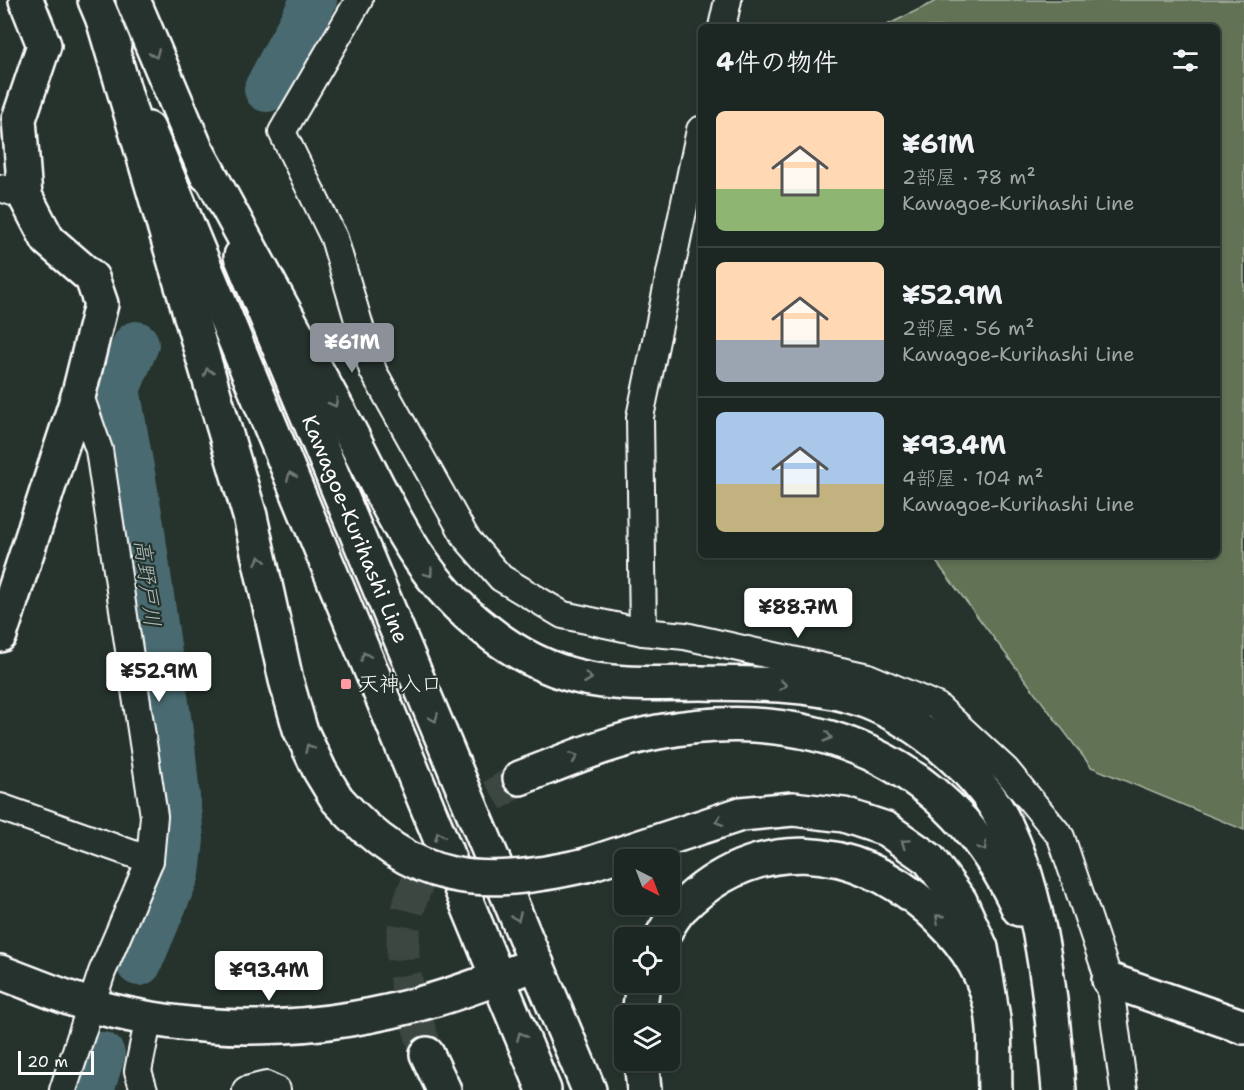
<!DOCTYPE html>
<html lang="ja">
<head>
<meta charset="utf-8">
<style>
	body { margin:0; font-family:"Shantell Sans","Klee One",sans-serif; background:#29322f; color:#f1f3f6; height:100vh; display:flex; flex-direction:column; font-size:22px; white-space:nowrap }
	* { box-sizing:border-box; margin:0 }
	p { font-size:20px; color:#a0a5a5 }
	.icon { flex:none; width:33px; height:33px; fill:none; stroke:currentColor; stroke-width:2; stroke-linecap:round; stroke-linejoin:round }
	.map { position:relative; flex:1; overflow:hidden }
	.sheet { position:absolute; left:698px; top:24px; width:522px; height:534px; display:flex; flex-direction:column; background:#1c2622; border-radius:9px; box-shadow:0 3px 9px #0003,0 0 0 2px #3a4340 }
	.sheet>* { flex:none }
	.needle { width:39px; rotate:138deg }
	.fabs { position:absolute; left:614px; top:849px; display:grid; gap:12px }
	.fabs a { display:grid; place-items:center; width:66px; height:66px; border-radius:9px; background:#1c2622; box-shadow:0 3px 9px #0003,0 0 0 2px #3a4340; font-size:30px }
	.scale { position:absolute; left:18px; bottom:15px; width:76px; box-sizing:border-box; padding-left:6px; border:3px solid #fff; border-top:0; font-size:16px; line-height:21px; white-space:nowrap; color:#fff; -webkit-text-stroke:4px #26332d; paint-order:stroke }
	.price { position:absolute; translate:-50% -51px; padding:0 14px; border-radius:6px; background:#fff; color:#222; font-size:20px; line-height:39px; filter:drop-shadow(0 2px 3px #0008) }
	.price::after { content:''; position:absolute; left:50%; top:36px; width:18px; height:14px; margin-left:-9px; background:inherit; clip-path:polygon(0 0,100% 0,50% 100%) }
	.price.active { background:#8c9099; color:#fff }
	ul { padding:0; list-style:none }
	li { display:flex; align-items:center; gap:18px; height:150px; padding:0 18px }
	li+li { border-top:2px solid #3a4340 }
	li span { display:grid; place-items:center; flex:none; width:168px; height:120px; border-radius:9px; color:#555 }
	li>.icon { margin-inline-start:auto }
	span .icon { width:72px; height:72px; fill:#fffc; stroke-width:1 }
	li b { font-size:26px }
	h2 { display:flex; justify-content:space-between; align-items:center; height:72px; padding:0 18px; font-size:26px }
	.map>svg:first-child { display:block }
</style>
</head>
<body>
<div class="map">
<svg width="1244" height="1090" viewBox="0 0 1244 1090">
	<rect width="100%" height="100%" fill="#26332d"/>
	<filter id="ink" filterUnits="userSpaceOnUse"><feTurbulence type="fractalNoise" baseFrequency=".0167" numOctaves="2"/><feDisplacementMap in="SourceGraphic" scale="12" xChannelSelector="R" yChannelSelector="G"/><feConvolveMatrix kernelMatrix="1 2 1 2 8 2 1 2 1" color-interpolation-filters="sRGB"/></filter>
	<g filter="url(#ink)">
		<polygon fill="#627355" stroke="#b0b9aa" stroke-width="1.5" points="938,0 1244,0 1244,830 1091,767 931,555 1216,555 1216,27 883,27"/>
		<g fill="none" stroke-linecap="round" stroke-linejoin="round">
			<g stroke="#486b6f" stroke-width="46">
				<polyline points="267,89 314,0"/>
				<polyline points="136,344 117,389 141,525 172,746 181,839 177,873 139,963"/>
				<polyline points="91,1090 102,1055"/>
			</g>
			<path stroke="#3c4742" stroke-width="33" stroke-dasharray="33 16" stroke-linecap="butt" d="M427,1054C405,981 388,945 422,872C432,852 445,831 463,817C480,803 501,791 520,778"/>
			<g stroke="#fff" stroke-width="30">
				<g id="street">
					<polyline points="359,0 282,132 334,238 373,371 466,538 501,578 563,615 643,632"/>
					<polyline points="722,27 728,0"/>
					<polyline points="700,130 640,417 643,632 685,636 868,677 937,706 1006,770 1061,837 1109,980 1124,1090"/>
					<polyline points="0,188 25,196"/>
					<polyline points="0,807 150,860"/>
					<polyline points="63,1090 102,972 150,860 154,816 99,450 79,393"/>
					<polyline points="144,1090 138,1071 149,1017"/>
					<polyline points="246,1090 266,1085 277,1090"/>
				</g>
			</g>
			<g stroke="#fff" stroke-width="38">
				<g id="secondary">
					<polyline points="0,635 79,393 101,304 92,278 48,240 25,196 19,119 44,45 26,0"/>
					<path d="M0,972C30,983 60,996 90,1005C202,1037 323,1033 433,1000C468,990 502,976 537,964"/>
					<polyline points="1109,980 1244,1027"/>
				</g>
			</g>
			<g stroke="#fff" stroke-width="38">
				<g id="primary">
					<polyline points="95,0 114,45"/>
					<polyline points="133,0 207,175"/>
					<polyline points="148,129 544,1090"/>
					<path id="s1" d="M241,256L589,1090"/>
				</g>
			</g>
			<g stroke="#fff" stroke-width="38">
				<g id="highway">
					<polyline points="103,19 250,516 286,680 300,729 320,771 337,799"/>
					<path d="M196,149C245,239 294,329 343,419C385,496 413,574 485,629C512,651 546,669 580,677C618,686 662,683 701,683C751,684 802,683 850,696C878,704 903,718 926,735C949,752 970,771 987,794C1041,868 1051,1001 1059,1090"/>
					<path d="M520,778C565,761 610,741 658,732C815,703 951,761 1019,909"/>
					<polyline points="586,865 741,814 793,809 844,815 886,829 929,859 960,901 981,948 990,1000"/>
					<path d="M661,938C667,928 673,916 681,908C756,833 854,842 929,909C956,933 980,964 989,999C997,1025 994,1063 995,1090"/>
					<polyline points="639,1016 643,982"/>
					<polyline points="427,1054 444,1090"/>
					<polyline points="641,1060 644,1090"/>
				</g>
			</g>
			<use href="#street" stroke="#26332d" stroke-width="26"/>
			<use href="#secondary" stroke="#26332d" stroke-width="33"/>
			<use href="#primary" stroke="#26332d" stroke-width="33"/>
			<use href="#highway" stroke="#26332d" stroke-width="33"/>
			<g stroke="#fff" stroke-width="38" stroke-linecap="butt">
				<path id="highway-bridge" d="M337,799C414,886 479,889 586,865"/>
			</g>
			<use href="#highway-bridge" stroke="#26332d" stroke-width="33"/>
		</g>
		<defs><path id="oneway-chevron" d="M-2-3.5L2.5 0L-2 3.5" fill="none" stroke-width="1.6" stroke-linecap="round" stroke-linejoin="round" transform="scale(1.5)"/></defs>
		<g stroke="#727a76">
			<use href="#oneway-chevron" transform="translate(155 54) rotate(67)"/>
			<use href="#oneway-chevron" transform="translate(208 372) rotate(-107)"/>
			<use href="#oneway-chevron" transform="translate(334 403) rotate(61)"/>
			<use href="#oneway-chevron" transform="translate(291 476) rotate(-112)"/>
			<use href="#oneway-chevron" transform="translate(260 560) rotate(-102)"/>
			<use href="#oneway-chevron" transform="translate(429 573) rotate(54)"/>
			<use href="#oneway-chevron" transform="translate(365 656) rotate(-112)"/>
			<use href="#oneway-chevron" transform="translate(588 678) rotate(7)"/>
			<use href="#oneway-chevron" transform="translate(783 685) rotate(4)"/>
			<use href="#oneway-chevron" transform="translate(434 718) rotate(67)"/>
			<use href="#oneway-chevron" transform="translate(828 737) rotate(13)"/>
			<use href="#oneway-chevron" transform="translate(309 748) rotate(-115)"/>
			<use href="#oneway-chevron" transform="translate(574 757) rotate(-21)"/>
			<use href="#oneway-chevron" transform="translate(719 821) rotate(162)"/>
			<use href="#oneway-chevron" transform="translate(439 836) rotate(-112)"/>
			<use href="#oneway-chevron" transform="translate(905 843) rotate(-145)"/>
			<use href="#oneway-chevron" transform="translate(983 847) rotate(57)"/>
			<use href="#oneway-chevron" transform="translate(517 917) rotate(67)"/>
			<use href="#oneway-chevron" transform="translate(939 918) rotate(-137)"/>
			<use href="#oneway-chevron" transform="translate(521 1036) rotate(-113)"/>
		</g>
	</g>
	<rect fill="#ff9aa2" stroke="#26332d" stroke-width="2" x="340" y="678" width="12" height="12" rx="3"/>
	<g text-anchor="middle" stroke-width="4.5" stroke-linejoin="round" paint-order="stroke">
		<g font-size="21" fill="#fff" stroke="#26332d">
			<text dy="7" stroke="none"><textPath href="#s1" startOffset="296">Kawagoe-Kurihashi Line</textPath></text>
		</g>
		<g font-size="21" fill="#fff" stroke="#26332d" text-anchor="start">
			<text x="358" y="691">天神入口</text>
		</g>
		<g font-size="22" font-style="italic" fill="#adbcbe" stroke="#26332d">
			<text transform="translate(148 583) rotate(83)" y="8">高野戸川</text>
		</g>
	</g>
</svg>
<div class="fabs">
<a><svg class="needle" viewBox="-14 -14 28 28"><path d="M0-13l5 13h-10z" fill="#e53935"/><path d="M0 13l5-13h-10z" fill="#a0a5a5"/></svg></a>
<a><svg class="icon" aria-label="locate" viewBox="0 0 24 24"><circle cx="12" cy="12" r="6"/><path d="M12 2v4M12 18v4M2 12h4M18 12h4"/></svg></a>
<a><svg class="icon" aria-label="layers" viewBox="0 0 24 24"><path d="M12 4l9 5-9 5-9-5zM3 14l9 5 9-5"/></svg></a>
</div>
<div class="scale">20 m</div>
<b class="price active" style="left:352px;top:374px">¥61M</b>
<b class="price" style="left:798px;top:639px">¥88.7M</b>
<b class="price" style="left:159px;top:703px">¥52.9M</b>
<b class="price" style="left:269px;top:1002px">¥93.4M</b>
<section class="sheet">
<h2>4件の物件<svg class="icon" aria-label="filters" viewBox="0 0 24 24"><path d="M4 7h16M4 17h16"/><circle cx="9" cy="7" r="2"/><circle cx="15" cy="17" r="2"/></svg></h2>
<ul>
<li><span style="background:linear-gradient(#ffd9b3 65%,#8fb573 0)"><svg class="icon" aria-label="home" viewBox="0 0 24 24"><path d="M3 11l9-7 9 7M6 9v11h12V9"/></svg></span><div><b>¥61M</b><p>2部屋 · 78 m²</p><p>Kawagoe-Kurihashi Line</p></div></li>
<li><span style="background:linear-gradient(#ffd9b3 65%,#9aa5b1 0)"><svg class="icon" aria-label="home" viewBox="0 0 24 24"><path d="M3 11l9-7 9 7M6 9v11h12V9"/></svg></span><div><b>¥52.9M</b><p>2部屋 · 56 m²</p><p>Kawagoe-Kurihashi Line</p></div></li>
<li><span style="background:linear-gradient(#a9c7e8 60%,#c2b280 0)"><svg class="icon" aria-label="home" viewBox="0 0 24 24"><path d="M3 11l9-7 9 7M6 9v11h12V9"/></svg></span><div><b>¥93.4M</b><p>4部屋 · 104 m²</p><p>Kawagoe-Kurihashi Line</p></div></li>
</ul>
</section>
</div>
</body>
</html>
